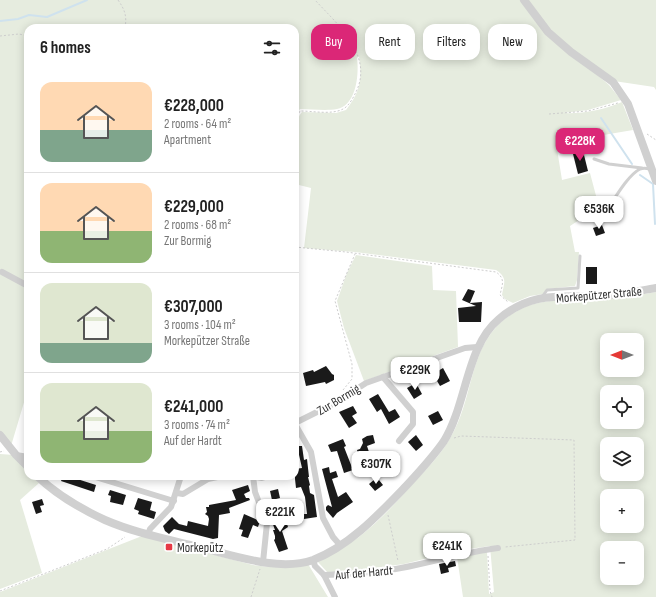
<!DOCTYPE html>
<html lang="en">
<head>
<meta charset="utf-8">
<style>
	body { margin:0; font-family:"Sofia Sans Condensed",sans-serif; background:#f6f6f6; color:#222; height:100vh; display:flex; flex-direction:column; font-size:15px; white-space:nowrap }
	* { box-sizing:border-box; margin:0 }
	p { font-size:13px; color:#767676 }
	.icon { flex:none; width:22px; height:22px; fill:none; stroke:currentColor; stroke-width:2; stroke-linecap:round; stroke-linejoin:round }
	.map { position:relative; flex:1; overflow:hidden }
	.panel { position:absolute; left:24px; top:24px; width:275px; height:456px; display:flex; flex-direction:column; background:#fff; border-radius:12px; box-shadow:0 2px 10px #0003 }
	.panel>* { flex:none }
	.top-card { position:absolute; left:311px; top:24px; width:285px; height:36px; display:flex; gap:8px }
	.needle { width:26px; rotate:270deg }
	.tools { position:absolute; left:600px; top:333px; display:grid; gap:8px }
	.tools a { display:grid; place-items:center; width:44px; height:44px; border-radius:8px; background:#fff; box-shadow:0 2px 10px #0003; font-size:20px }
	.price { position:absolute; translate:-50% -34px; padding:0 9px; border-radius:8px; background:#fff; color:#222; font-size:13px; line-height:26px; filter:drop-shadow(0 1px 2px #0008) }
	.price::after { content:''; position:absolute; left:50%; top:24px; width:12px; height:9px; margin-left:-6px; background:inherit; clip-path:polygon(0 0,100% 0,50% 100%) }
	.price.active { background:#db2777; color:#fff }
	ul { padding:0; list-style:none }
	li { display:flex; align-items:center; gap:12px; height:100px; padding:0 16px }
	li+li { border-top:1px solid #e0e0e0 }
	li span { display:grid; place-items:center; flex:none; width:112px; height:80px; border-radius:12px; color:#555 }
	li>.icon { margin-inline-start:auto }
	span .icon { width:48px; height:48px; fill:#fffc; stroke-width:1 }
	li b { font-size:17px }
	h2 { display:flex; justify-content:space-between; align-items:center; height:48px; padding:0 16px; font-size:17px }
	.pill { padding:0 14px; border-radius:12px; background:#fff; box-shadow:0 2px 10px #0003; font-size:14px; line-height:36px }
	.pill.active { background:#db2777; color:#fff }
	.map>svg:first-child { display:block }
</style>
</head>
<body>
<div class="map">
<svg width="656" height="597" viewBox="0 0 656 597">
	<rect width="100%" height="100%" fill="#fff"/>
	<g fill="#e6ecdf" fill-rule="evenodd">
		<path d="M0,0H656V90L654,87L614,81L595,73L609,85L621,100L588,110L563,113C582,114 604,110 622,102L633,130L556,143L562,180L590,173L599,207L570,226L575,252H579L577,280L575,286L547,289L543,294L530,296L513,303L505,299L502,295C504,283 508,278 496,270L355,252L304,248L311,188L295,184C295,166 290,125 302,112L336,113L346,110C361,91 362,79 359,56L357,58C359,73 357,105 337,109C326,111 311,109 300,109L295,115V28H28V389L11,446L0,431Z"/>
		<polygon points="356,255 432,266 433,290 456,291 458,347 364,381 344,328 337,301 347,273"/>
		<path d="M656,292V597H463L457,557L487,552L489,594L494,592L490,546L456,551L404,564L329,574L318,562C331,554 346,546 359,537C377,523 394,505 409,488C426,470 443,453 454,431C476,388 469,335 519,310C545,296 577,301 605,299C622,298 639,295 656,292ZM607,340H637V370H607ZM607,392H637V422H607ZM607,444H637V474H607ZM607,496H637V526H607ZM607,548H637V578H607Z"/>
		<polygon points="0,454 14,455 28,471 28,476 33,476 39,483 20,500 42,573 0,589"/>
		<path d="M142,536L253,565C272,568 289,568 308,564L328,597H0V592Z"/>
	</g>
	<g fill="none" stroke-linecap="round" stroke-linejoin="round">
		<g stroke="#cfe2ee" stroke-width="2">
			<polyline points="0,21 18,19 29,15 47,17 87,0"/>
			<polyline points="601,118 632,164"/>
			<polyline points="640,175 653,184 655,224"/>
		</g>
	</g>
	<g fill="#1a1a1a">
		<polygon points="583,151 588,171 578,174 573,154"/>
		<polygon points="602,225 605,233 596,236 593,228"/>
		<rect x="586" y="267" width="11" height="17"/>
		<polygon points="468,289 475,291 470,303 482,302 481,322 459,322 458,308 476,306 462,300"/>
		<polygon points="326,366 332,374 334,375 334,380 326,384 325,382 306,386 303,373 313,370 314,372"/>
		<polygon points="443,368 450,381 440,386 433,374"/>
		<polygon points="416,383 422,394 414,399 407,388"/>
		<polygon points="378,394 389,412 395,409 400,417 389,424 381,409 377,412 369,399"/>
		<polygon points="353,406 357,413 352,416 357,423 349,428 339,412"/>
		<polygon points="438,411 443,420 433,425 428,416"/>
		<polygon points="373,435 375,443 367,446 370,455 359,458 357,450 360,449 363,443 362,439 367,436"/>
		<polygon points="416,435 423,445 416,451 408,442"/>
		<polygon points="343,439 346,446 344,447 353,470 344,473 337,451 331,452 328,445"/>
		<polygon points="297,446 302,446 304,460 307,459 309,477 308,477 310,485 309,486 310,493 314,495 317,517 304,519 303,514 307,514 305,497 301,487 296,488 295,479 295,469 302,468"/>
		<polygon points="392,452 398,459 389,466 383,459"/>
		<polygon points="329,467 330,473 336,471 338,477 332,479 338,497 346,492 353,502 337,513 333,518 326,510 326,507 328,505 332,507 322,469"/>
		<polygon points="63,476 74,476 74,478 96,485 94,492 61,481"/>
		<polygon points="375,479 377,482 379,480 383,485 375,491 369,484"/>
		<polygon points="248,485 250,491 244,494 246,498 249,498 250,500 229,508 230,513 219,515 218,538 213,539 174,529 169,534 165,531 163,526 172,517 179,524 187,526 188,521 208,526 209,519 208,516 205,514 207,512 206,507 209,507 209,505 236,500 232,490"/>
		<polygon points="278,489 280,498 272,500 270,491"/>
		<polygon points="110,490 126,495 123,505 110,502 111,496 108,495"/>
		<polygon points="138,498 152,502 150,510 156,512 154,519 138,514 139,511 134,509"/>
		<polygon points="42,499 44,505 40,506 42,512 36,514 32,502"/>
		<polygon points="244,514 260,521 258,527 253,525 248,538 241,536 243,530 239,529"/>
		<polygon points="279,517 280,520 289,518 291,523 287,524 288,527 282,531 288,549 279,552 274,540 275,539 275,536 273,530 275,530 271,519"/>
		<polygon points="455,561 456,566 448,568 449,572 441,574 439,564"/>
	</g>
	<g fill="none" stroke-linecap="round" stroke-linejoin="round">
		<g stroke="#cdcdcd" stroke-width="1" stroke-dasharray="2 2" stroke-linecap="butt">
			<path d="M118,0C125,10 127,16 125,28"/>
			<polyline points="0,36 19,34 28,36"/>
			<polyline points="549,114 588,111 618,103"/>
			<path d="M295,120L300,111C313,111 332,115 343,109C349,106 353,98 356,92C374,55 337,24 315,0"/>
			<polyline points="647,134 656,140"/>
			<path d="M295,247L346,252L496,272C506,279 502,285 500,295L508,302"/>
			<polyline points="343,390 352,379 352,364 335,301 355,254"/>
			<polyline points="454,438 461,436 574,440 575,540 505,547"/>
			<polyline points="0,452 4,451"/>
			<polyline points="388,515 398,561"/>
			<polyline points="488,556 490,591 492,597"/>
			<polyline points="0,591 107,549 125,537"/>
			<polyline points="251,597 260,569"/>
		</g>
		<g stroke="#d0d0d0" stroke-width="3">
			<polyline points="594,159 609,164 642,168"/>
			<path d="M607,210C615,198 628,175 640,169C643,168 646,168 649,169"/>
			<polyline points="542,297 547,290 578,288 580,256"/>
		</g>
		<g stroke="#d0d0d0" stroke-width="6">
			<polyline points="2,272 28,286"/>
			<polyline points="383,377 413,412 413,424 399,441"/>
			<polyline points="295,423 335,403 366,383 465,348 477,347"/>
			<polyline points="295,424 311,452 323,518 333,537 340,545"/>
			<polyline points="16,455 28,457"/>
			<polyline points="92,476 174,501"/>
			<polyline points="250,476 262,478 268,476"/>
			<polyline points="253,476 255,492 267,523 263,562"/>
			<polyline points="177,493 183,494 208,479 222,476"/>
			<polyline points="148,535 150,529 171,507 181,476"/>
			<polyline points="313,560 315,566 324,575 335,597"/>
			<path d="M324,575C349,574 375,573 401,568C433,562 465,552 498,548"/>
		</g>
		<g stroke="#d0d0d0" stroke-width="8">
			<polyline points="524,0 548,32 571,52 613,82 628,104 656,181"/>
			<polyline points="0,435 16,455 28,467"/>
			<path d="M37,476C57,495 81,509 105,520C135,533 167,539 198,547C232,555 279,572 313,560C350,546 380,513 407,485C420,471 433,457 444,441C467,404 466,346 499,319C533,290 562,298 602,296C620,295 638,291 656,288"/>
		</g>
	</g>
	<rect fill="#e63946" stroke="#fff" stroke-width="1.5" x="165" y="543" width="8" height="8" rx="2"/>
	<g text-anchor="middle" stroke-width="4" stroke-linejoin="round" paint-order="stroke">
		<g font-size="13" fill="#333" stroke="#fff">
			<text transform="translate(599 294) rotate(-5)" y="5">Morkepützer Straße</text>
			<text transform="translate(338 399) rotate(-31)" y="5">Zur Bormig</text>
			<text transform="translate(364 572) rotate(-5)" y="5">Auf der Hardt</text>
		</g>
		<g font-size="13" fill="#333" stroke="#fff" text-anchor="start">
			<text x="177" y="552">Morkepütz</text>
		</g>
	</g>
</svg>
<div class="tools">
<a><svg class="needle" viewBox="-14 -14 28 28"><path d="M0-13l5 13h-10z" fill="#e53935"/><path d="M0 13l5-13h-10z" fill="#767676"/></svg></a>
<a><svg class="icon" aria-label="locate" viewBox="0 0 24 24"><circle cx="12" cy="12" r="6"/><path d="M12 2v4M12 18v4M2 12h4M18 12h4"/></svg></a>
<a><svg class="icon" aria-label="layers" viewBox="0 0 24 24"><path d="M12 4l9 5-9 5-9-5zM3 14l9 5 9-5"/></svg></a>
<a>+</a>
<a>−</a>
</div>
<b class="price active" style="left:580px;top:162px">€228K</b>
<b class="price" style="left:599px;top:230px">€536K</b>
<b class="price" style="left:415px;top:391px">€229K</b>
<b class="price" style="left:376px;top:485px">€307K</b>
<b class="price" style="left:280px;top:533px">€221K</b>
<b class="price" style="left:447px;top:567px">€241K</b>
<div class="top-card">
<a class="pill active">Buy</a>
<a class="pill">Rent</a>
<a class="pill">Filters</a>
<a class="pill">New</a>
</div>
<section class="panel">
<h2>6 homes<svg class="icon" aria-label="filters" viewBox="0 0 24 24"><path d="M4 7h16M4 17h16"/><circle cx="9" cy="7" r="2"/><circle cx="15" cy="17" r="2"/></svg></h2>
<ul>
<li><span style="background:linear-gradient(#ffd9b3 60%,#7fa58c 0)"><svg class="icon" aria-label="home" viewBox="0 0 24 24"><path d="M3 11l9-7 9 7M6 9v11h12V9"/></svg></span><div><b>€228,000</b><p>2 rooms · 64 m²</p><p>Apartment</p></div></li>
<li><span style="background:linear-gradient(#ffd9b3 60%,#8fb573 0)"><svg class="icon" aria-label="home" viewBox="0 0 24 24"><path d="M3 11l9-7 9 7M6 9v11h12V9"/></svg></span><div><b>€229,000</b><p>2 rooms · 68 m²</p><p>Zur Bormig</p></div></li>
<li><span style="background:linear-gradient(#dfe7d0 75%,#7fa58c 0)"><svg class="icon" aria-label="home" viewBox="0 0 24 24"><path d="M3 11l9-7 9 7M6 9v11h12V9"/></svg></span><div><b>€307,000</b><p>3 rooms · 104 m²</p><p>Morkepützer Straße</p></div></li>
<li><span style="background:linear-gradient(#dfe7d0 60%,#8fb573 0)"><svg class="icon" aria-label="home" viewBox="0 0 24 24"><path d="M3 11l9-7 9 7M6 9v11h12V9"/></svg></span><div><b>€241,000</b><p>3 rooms · 74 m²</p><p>Auf der Hardt</p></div></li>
</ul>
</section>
</div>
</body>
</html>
